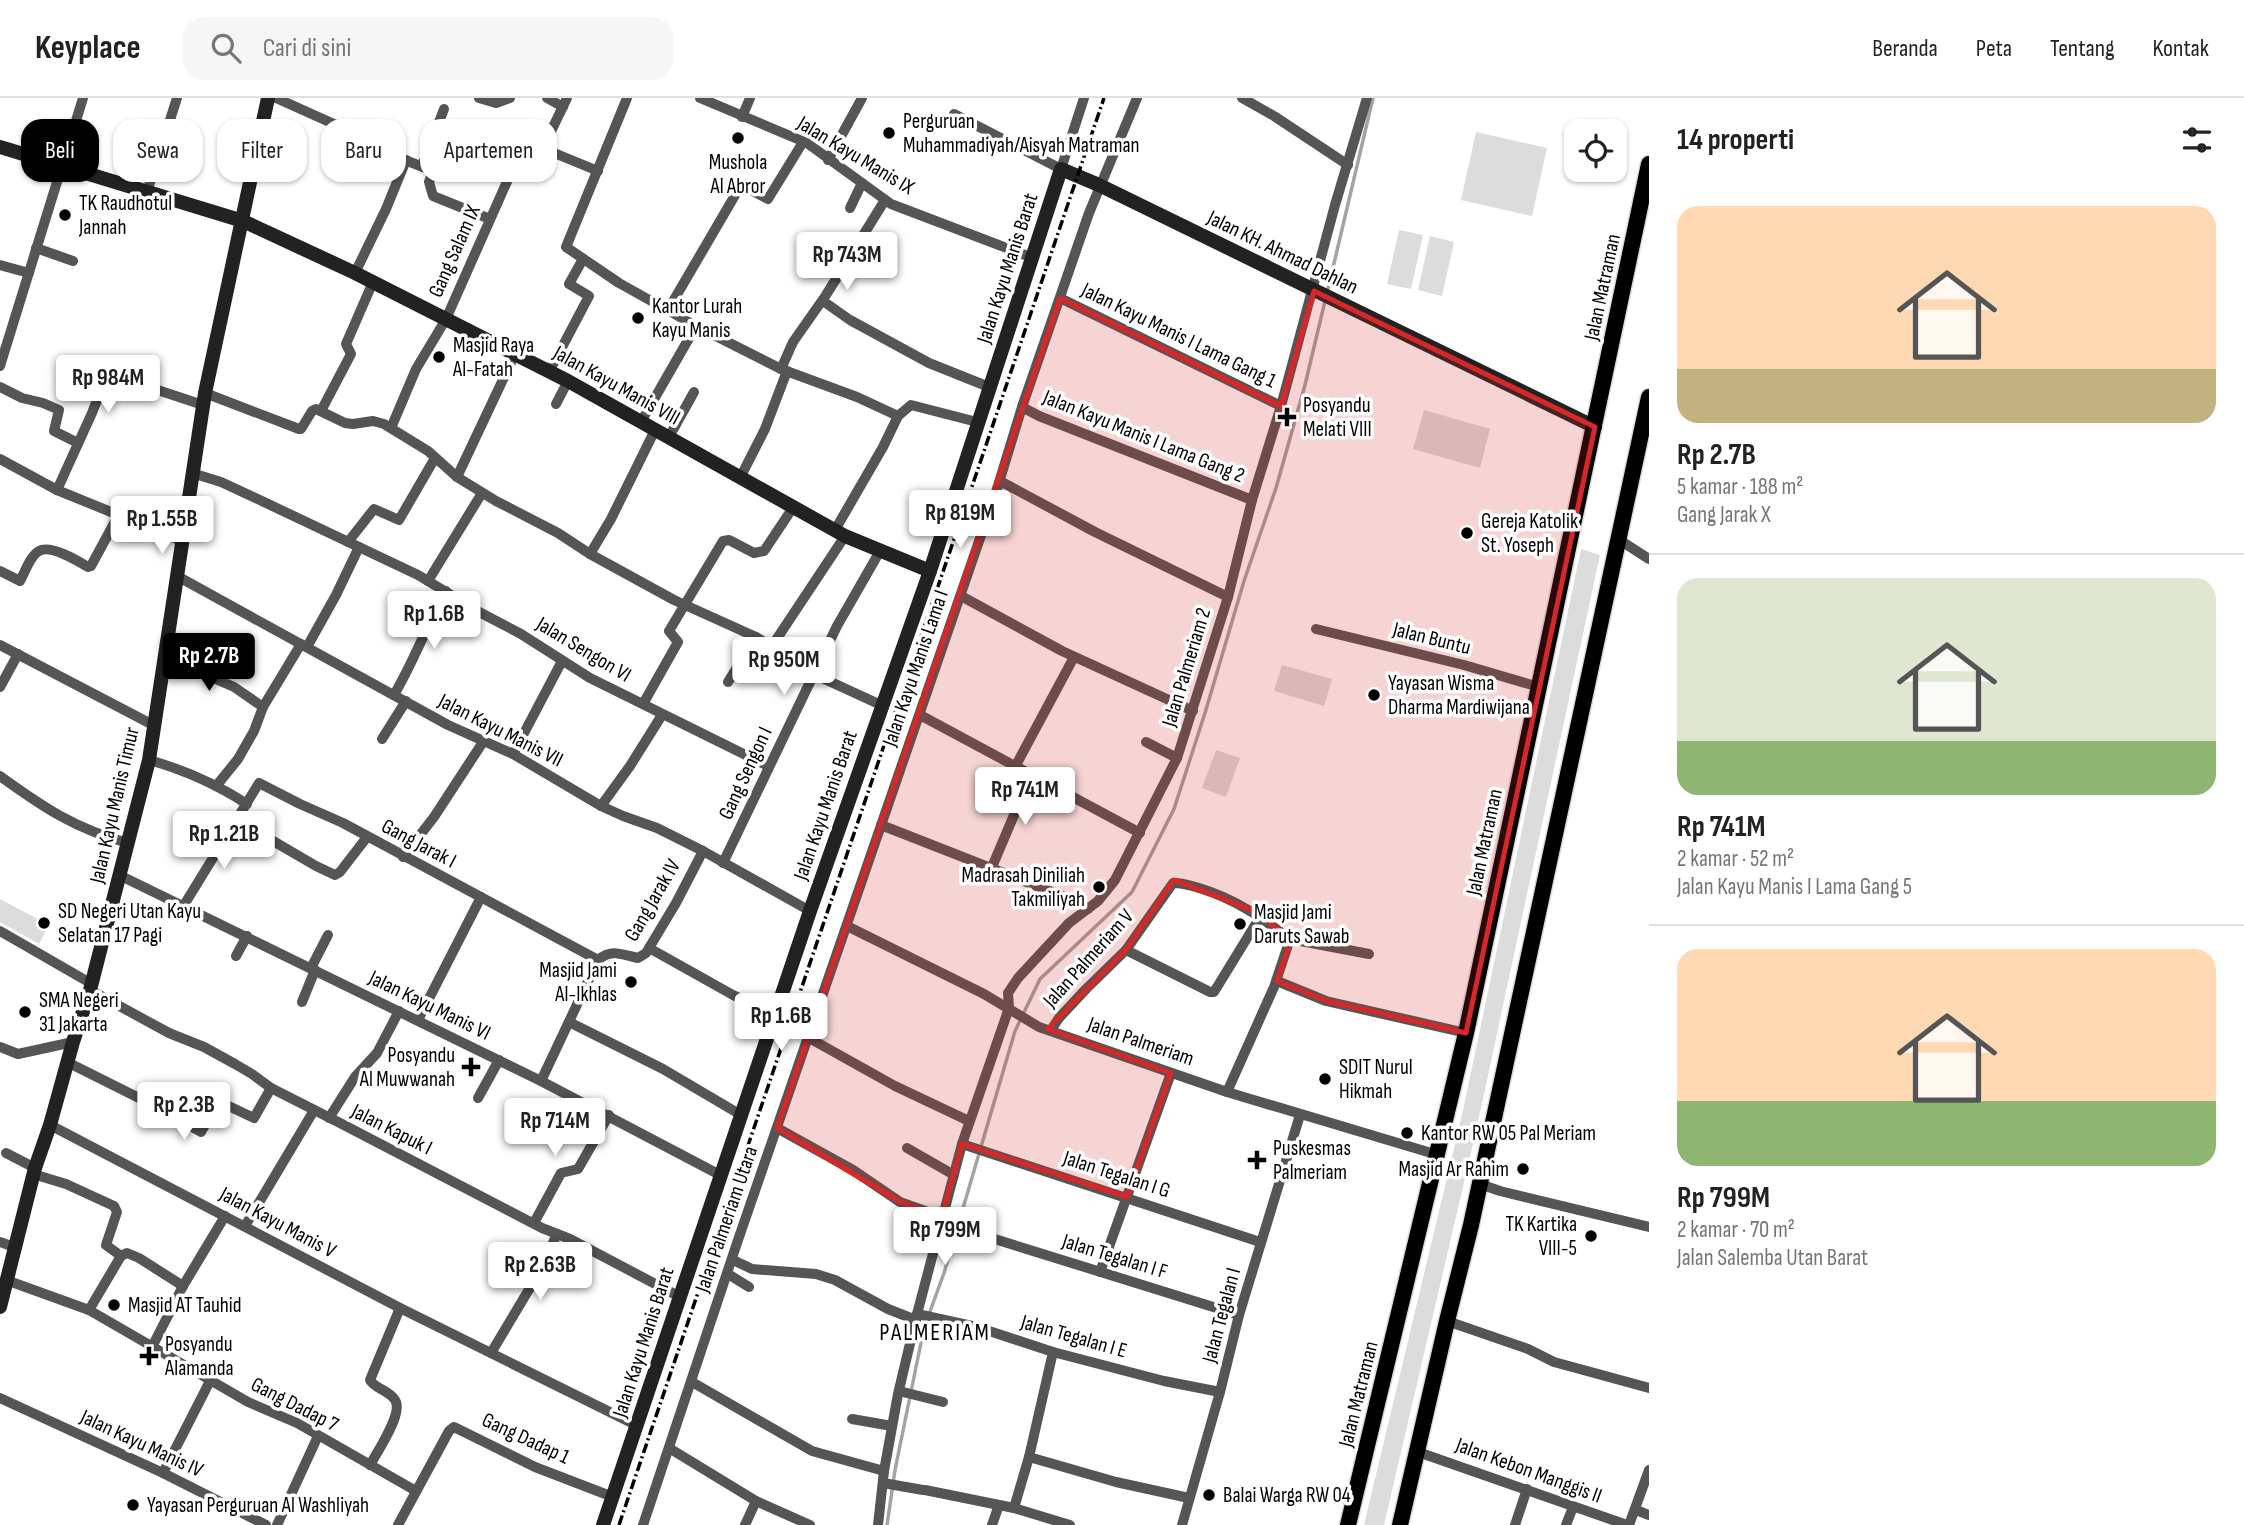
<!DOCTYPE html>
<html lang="id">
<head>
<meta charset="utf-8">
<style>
	body { margin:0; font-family:"Sofia Sans Condensed",sans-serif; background:#f6f6f6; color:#222; height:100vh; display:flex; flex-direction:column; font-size:26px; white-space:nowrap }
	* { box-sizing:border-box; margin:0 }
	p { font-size:23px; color:#767676 }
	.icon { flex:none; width:38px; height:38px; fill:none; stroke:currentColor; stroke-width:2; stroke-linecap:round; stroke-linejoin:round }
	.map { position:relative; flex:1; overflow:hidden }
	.side { display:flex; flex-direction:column; background:#fff; width:595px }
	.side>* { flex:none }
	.banner { position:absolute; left:21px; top:21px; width:665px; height:63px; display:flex; gap:14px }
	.fabs { position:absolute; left:1564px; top:21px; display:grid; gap:14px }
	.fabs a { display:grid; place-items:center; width:63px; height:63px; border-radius:14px; background:#fff; box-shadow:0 2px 5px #0004; font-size:35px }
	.price { position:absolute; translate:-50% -60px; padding:0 16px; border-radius:7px; background:#fff; color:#222; font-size:23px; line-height:46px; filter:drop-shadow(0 2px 4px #0008) }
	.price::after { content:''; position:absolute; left:50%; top:42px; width:21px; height:16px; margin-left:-10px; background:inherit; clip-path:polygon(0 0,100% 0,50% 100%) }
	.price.active { background:#000; color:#fff }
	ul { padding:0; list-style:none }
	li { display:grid; align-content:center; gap:14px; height:371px; padding:0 28px }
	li+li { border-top:2px solid #e0e0e0 }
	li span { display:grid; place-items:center; height:217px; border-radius:21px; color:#555 }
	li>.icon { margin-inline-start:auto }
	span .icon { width:126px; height:126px; fill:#fffc; stroke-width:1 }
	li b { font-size:30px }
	h2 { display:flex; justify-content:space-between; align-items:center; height:84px; padding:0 28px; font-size:30px }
	.pill { padding:0 24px; border-radius:21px; background:#fff; box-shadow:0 2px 5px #0004; font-size:24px; line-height:63px }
	.pill.active { background:#000; color:#fff }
	header { display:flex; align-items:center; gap:42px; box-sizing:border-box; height:98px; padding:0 35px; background:#fff; border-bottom:2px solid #e0e0e0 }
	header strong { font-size:33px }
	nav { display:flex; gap:38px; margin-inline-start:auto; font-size:24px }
	.search { width:490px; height:63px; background:#f6f6f6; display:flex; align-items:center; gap:18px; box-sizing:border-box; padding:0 24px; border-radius:21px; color:#767676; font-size:26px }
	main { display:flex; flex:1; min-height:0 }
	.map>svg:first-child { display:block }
</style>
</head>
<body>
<header>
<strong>Keyplace</strong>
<div class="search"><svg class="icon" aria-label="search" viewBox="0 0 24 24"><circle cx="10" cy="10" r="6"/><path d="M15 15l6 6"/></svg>Cari di sini</div>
<nav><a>Beranda</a><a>Peta</a><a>Tentang</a><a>Kontak</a></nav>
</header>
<main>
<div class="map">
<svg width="1649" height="1427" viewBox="0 0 1649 1427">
	<rect width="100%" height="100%" fill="#fff"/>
	<g fill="#dcdcdc">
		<polygon points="1476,34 1547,50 1532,118 1461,102"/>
		<polygon points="1399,132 1423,137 1411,191 1387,186"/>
		<polygon points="1430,138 1454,144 1442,198 1418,192"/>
		<polygon points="1424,312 1490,331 1480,370 1413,351"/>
		<polygon points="1581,451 1600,457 1476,1033 1384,1427 1364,1427 1462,1017"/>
		<polygon points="1282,567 1332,581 1324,608 1274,593"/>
		<polygon points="1216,652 1240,660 1226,699 1202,690"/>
		<polygon points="0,801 49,827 39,846 0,824"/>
	</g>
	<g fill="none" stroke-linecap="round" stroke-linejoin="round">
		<g stroke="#a3a3a3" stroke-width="3.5">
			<polyline points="1327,195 1373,0"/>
			<polyline points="887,1427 895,1372 924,1230 944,1175 1015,933 1040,881 1132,794 1174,711 1205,615 1244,483 1276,390 1305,287 1325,203"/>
		</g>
		<g stroke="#dbdbdb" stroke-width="19">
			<g id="primary">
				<polyline points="1348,1427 1466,935 1649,66"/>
				<polyline points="1400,1427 1447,1223 1471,1127 1649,299"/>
			</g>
		</g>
		<g stroke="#555" stroke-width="10">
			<polyline points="276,0 334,26 372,49 433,73 429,84 433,98 490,121"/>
			<polyline points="479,0 496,5 510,0"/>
			<polyline points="547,0 563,9"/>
			<polyline points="627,0 566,149 619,185 696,228 781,271 857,299 898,318"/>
			<polyline points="700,0 807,45 891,106 1033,160"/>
			<polyline points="1242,0 1274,18 1348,67"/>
			<polyline points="954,16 1061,71 1084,0"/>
			<polyline points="742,19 750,0"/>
			<polyline points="543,50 567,0"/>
			<polyline points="828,62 862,0"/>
			<polyline points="422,68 444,11"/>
			<polyline points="147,94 177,0"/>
			<polyline points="850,110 862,85"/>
			<polyline points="36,150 73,163"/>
			<polyline points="0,167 29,175"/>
			<polyline points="355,175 386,111 406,62"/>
			<polyline points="1060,200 1281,308"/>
			<polyline points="823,203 850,222 929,265 989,289"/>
			<polyline points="668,212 741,87 768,101 803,44"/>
			<polyline points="0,268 83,0"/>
			<polyline points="91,270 203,307"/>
			<polyline points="781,271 793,244 826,197 885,102"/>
			<polyline points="549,274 589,198 569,186 583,161"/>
			<polyline points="0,289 22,300 43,305 59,312 54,333 78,345"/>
			<polyline points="205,295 299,331 301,331 312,313 316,311 345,325 353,326 373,323 384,326 428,353 457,379 496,403 558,435 590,456 674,502 756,539 814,575"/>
			<polyline points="556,306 568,283"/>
			<polyline points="1022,309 1039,318 1252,402"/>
			<polyline points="321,313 351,256 346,246 373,184"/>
			<polyline points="641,324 696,228"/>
			<polyline points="391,330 416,271 446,221 525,43 598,73"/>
			<polyline points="669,339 694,294"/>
			<polyline points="0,361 57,392 182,443"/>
			<polyline points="192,375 221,384 264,404 418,477 481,515 521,536 590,580 768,668"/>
			<polyline points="741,378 765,331 787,273"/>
			<polyline points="457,379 515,256"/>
			<polyline points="1000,383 1095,434 1228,499"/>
			<polyline points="57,392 92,315 107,276"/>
			<polyline points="835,432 883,349 898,318 911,307 977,324"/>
			<polyline points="1618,441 1649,461"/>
			<polyline points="348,444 374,411 399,422 435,360"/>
			<polyline points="590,456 611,421 655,332"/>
			<path d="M0,473L20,483C25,474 30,458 39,453C50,446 78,463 88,469L91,468L118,418"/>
			<polyline points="177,478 448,627 513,656 601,708 623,718 657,730 703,753 810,813"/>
			<polyline points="428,483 482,395"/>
			<polyline points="961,498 1062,553 1193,613"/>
			<polyline points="1316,531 1464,567 1539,589"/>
			<polyline points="0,547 155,628"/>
			<polyline points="772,548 845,438"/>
			<polyline points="307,549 336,497 359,449"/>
			<polyline points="165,559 234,589 263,609"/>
			<polyline points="820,579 881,607"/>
			<polyline points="728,584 756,539"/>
			<polyline points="0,589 18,556"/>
			<path d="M394,597C414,563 427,527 446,493"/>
			<polyline points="643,606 678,544 669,533 723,443 729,442 754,455 764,453 794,408"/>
			<polyline points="920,617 1140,735"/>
			<polyline points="382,641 406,603"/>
			<polyline points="1146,644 1177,660"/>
			<polyline points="513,656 562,563"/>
			<path d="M149,662C185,672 216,686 247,706"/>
			<polyline points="1015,669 1074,559"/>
			<path d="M0,678C43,709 75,731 128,745"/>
			<polyline points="217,687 238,661 254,633 263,609 301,546"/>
			<polyline points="601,708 630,668 662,617"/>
			<polyline points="237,722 316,768 335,777 340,774 367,739"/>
			<polyline points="881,727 1080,805 1088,811"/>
			<polyline points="403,759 434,719 483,644"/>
			<polyline points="723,765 837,528 880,453"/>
			<polyline points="992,769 1031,677"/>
			<polyline points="119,777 541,983 720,1077"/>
			<polyline points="184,807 259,685 300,706 343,725 598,862"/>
			<polyline points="847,828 984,896 1039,929 1227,994 1438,1057"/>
			<polyline points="0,833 92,886"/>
			<polyline points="1290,841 1369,856"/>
			<polyline points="649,850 733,897 775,918"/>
			<polyline points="1126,852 1210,894 1214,894 1260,819"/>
			<polyline points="236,858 247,838"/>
			<polyline points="311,870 328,837"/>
			<polyline points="1277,883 1326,903 1466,935"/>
			<polyline points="90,892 169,935 204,949 235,966 252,976 271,990 340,1025 542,1130 570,1141 680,1199"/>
			<polyline points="302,904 315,872"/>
			<polyline points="418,922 481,799"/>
			<polyline points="569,924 663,971 741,1017"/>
			<path d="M1051,932L1059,920L1086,891L1126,852L1173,785C1182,784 1190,788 1199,790C1236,801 1260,819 1290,841L1274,889L1227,994"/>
			<polyline points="809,940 895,988 969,1023"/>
			<polyline points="0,949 18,956 73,944"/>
			<polyline points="69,965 157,1009 201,1034 218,1003 254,1020 271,990"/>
			<path d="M541,983L598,862C612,850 622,857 638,860L646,855L676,805L703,753"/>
			<polyline points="478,1000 499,962"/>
			<polyline points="329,1020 355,979 377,955 399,913"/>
			<polyline points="50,1027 400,1210 638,1328"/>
			<polyline points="777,1030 853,1072 900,1104 942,1119"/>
			<polyline points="962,1046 1260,1144"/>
			<polyline points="907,1050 954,1077"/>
			<polyline points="6,1055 35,1070"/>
			<polyline points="33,1076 66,1086 114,1108 117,1114 106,1147 121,1158"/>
			<polyline points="1480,1086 1500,1093 1649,1129"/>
			<polyline points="940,1124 1239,1217"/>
			<polyline points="534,1125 561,1075 578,1071 609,1017"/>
			<polyline points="245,1128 313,1014"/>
			<polyline points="0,1144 14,1149"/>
			<polyline points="733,1162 752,1171 816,1176 835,1182 888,1211 916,1222"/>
			<polyline points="1100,1174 1171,975"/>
			<polyline points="728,1176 749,1189"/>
			<polyline points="6,1182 89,1212 248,1304 297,1325 416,1393"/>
			<polyline points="89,1212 121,1158 127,1155 139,1160 183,1188"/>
			<polyline points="917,1216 977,1229 1053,1254 1164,1283 1220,1294"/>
			<polyline points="1447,1223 1528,1251 1554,1264 1649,1290"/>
			<polyline points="152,1249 183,1188 225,1118"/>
			<polyline points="491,1255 540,1173 557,1136"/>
			<polyline points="692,1284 812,1353 884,1373"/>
			<polyline points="899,1293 943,1304"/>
			<polyline points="0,1300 163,1375 266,1427"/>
			<polyline points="852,1321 892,1328"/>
			<polyline points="669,1350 756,1403 810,1427"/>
			<polyline points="1418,1354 1627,1427"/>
			<polyline points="1029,1359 1116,1384 1189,1400"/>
			<path d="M370,1367C377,1354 404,1315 395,1302C389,1292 375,1291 370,1282L400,1210"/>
			<polyline points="163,1375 210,1283"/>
			<polyline points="883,1385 923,1392"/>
			<polyline points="925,1392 1014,1410 1070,1427"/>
			<polyline points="1014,1410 1029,1359 1053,1254"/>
			<polyline points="1636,1412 1649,1417"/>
			<polyline points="277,1427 318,1338"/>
			<polyline points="398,1427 449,1333 454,1329 535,1369 613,1399"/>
			<polyline points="643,1427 737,1145 997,391 1022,309 1089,115 1137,0"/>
			<polyline points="745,1427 756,1403"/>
			<polyline points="878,1427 884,1373 898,1296 917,1216 962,1046 1009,910 1008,895 1018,880 1069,825 1098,803 1115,782 1177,660 1228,499 1252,402 1281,308 1335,107 1367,0"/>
			<polyline points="992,1427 999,1407"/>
			<polyline points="1182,1427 1220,1294 1239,1217 1300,1017"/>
			<polyline points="1515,1427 1527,1391"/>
			<polyline points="1566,1427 1573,1409"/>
			<polyline points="1629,1427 1649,1372"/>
		</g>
		<g stroke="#222" stroke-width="14">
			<polyline points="0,49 243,123 355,175 568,283 845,438 930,473"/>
			<polyline points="0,1209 35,1070 50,1027 73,944 90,892 149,662 205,295 268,0"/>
			<polyline points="603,1427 810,813 930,473 1061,71 1099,87 1595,329"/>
		</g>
		<use href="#primary" stroke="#000" stroke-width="16"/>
		<polyline stroke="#000" stroke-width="3.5" stroke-dasharray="10 3.5 2 3.5" stroke-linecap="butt" points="619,1427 1104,0"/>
	</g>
	<path fill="#d62828" fill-opacity="0.2" stroke="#d62828" stroke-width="5" stroke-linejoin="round" d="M1314,193L1595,329L1466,935L1326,903L1277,883L1291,841L1251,812L1174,782L1126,852L1048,931L1171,975L1127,1099L962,1046L942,1119L900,1104L777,1030L1060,200L1281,308Z"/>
	<g fill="#000" stroke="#fff" stroke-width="2.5">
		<circle cx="889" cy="35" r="7"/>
		<circle cx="738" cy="40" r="7"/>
		<circle cx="65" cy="117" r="7"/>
		<circle cx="638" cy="220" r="7"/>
		<circle cx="439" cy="259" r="7"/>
		<path d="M1283.5 308.5h7v7h7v7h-7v7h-7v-7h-7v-7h7z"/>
		<circle cx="1467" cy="435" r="7"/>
		<circle cx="1374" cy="597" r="7"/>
		<circle cx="1099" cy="789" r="7"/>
		<circle cx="44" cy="825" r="7"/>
		<circle cx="1240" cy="826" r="7"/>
		<circle cx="631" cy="884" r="7"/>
		<circle cx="25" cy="914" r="7"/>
		<path d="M467.5 958.5h7v7h7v7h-7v7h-7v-7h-7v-7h7z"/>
		<circle cx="1325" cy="981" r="7"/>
		<circle cx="1407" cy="1035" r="7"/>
		<path d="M1253.5 1051.5h7v7h7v7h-7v7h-7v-7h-7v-7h7z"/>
		<circle cx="1523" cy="1071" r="7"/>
		<circle cx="1591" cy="1138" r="7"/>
		<circle cx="114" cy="1207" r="7"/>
		<path d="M145.5 1247.5h7v7h7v7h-7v7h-7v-7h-7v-7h7z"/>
		<circle cx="1209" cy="1397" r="7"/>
		<circle cx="133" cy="1407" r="7"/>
	</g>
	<g text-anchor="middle" stroke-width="7" stroke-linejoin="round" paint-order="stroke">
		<g font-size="21" fill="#000" stroke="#fff" text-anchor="start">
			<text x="903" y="30">Perguruan<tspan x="903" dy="24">Muhammadiyah/Aisyah Matraman</tspan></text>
			<text x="738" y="71" text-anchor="middle">Mushola<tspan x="738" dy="24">Al Abror</tspan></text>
			<text x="79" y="112">TK Raudhotul<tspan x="79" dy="24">Jannah</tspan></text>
			<text x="652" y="215">Kantor Lurah<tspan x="652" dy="24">Kayu Manis</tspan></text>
			<text x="453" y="254">Masjid Raya<tspan x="453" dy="24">Al-Fatah</tspan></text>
			<text x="1303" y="314">Posyandu<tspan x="1303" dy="24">Melati VIII</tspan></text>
			<text x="1481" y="430">Gereja Katolik<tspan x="1481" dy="24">St. Yoseph</tspan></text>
			<text x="1388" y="592">Yayasan Wisma<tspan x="1388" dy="24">Dharma Mardiwijana</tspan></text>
			<text x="1085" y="784" text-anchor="end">Madrasah Diniliah<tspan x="1085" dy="24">Takmiliyah</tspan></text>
			<text x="58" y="820">SD Negeri Utan Kayu<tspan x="58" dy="24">Selatan 17 Pagi</tspan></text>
			<text x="1254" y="821">Masjid Jami<tspan x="1254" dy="24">Daruts Sawab</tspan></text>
			<text x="617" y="879" text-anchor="end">Masjid Jami<tspan x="617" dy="24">Al-Ikhlas</tspan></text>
			<text x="39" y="909">SMA Negeri<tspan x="39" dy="24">31 Jakarta</tspan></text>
			<text x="455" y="964" text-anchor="end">Posyandu<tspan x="455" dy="24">Al Muwwanah</tspan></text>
			<text x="1339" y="976">SDIT Nurul<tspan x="1339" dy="24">Hikmah</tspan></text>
			<text x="1421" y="1042">Kantor RW 05 Pal Meriam</text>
			<text x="1273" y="1057">Puskesmas<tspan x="1273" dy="24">Palmeriam</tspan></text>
			<text x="1509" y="1078" text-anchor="end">Masjid Ar Rahim</text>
			<text x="1577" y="1133" text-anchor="end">TK Kartika<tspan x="1577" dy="24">VIII-5</tspan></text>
			<text x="128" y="1214">Masjid AT Tauhid</text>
			<text x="165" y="1253">Posyandu<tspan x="165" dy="24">Alamanda</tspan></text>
			<text x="1223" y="1404">Balai Warga RW 04</text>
			<text x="147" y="1414">Yayasan Perguruan Al Washliyah</text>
		</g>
		<g font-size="21" fill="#000" stroke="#fff">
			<text transform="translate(856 57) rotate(31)" y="7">Jalan Kayu Manis IX</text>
			<text transform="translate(454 153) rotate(-66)" y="7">Gang Salam IX</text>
			<text transform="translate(1283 154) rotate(26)" y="7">Jalan KH. Ahmad Dahlan</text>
			<text transform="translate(1007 170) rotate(-72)" y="7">Jalan Kayu Manis Barat</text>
			<text transform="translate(1602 189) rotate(-78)" y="7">Jalan Matraman</text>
			<text transform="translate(1179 237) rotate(26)" y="7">Jalan Kayu Manis I Lama Gang 1</text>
			<text transform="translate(617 287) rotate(29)" y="7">Jalan Kayu Manis VIII</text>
			<text transform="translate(1144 338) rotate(22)" y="7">Jalan Kayu Manis I Lama Gang 2</text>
			<text transform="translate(1432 540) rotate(14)" y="7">Jalan Buntu</text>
			<text transform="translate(584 551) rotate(31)" y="7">Jalan Sengon VI</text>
			<text transform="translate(1186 569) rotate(-73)" y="7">Jalan Palmeriam 2</text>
			<text transform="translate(915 570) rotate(-71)" y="7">Jalan Kayu Manis Lama I</text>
			<text transform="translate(501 632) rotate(27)" y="7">Jalan Kayu Manis VII</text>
			<text transform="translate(745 675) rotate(-65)" y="7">Gang Sengon I</text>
			<text transform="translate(114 707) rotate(-77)" y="7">Jalan Kayu Manis Timur</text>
			<text transform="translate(825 707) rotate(-71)" y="7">Jalan Kayu Manis Barat</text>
			<text transform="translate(1484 744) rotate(-78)" y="7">Jalan Matraman</text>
			<text transform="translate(419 745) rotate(28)" y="7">Gang Jarak I</text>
			<text transform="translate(652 802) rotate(-60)" y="7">Gang Jarak IV</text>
			<text transform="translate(1088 860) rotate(-48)" y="7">Jalan Palmeriam V</text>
			<text transform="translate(430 907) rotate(26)" y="7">Jalan Kayu Manis VI</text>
			<text transform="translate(1141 943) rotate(19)" y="7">Jalan Palmeriam</text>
			<text transform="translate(392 1031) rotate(27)" y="7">Jalan Kapuk I</text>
			<text transform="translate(1117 1076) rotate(18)" y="7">Jalan Tegalan I G</text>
			<text transform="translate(726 1121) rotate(-71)" y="7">Jalan Palmeriam Utara</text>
			<text transform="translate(278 1124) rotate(28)" y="7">Jalan Kayu Manis V</text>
			<text transform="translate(1115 1158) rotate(17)" y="7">Jalan Tegalan I F</text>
			<text transform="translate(1221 1217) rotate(-75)" y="7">Jalan Tegalan I</text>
			<text transform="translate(1074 1238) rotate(16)" y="7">Jalan Tegalan I E</text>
			<text transform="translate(643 1244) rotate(-72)" y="7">Jalan Kayu Manis Barat</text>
			<text transform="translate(1358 1296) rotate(-76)" y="7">Jalan Matraman</text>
			<text transform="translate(295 1306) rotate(27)" y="7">Gang Dadap 7</text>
			<text transform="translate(526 1340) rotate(25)" y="7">Gang Dadap 1</text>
			<text transform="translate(142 1345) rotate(25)" y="7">Jalan Kayu Manis IV</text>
			<text transform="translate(1529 1372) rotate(20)" y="7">Jalan Kebon Manggis II</text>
		</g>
		<g font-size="24" letter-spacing="2" fill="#000" stroke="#fff">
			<text x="935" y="1242">PALMERIAM</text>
		</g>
	</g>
</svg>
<div class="fabs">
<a><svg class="icon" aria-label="locate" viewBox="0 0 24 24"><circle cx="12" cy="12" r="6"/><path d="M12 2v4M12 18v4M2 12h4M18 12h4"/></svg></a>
</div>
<b class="price" style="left:847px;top:194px">Rp 743M</b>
<b class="price" style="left:108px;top:317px">Rp 984M</b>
<b class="price" style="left:960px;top:452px">Rp 819M</b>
<b class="price" style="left:162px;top:458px">Rp 1.55B</b>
<b class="price" style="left:434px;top:553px">Rp 1.6B</b>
<b class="price active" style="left:209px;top:595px">Rp 2.7B</b>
<b class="price" style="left:784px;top:599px">Rp 950M</b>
<b class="price" style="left:1025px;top:729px">Rp 741M</b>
<b class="price" style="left:224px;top:773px">Rp 1.21B</b>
<b class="price" style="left:781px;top:955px">Rp 1.6B</b>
<b class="price" style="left:184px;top:1044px">Rp 2.3B</b>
<b class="price" style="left:555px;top:1060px">Rp 714M</b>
<b class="price" style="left:945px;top:1169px">Rp 799M</b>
<b class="price" style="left:540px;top:1204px">Rp 2.63B</b>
<div class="banner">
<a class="pill active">Beli</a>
<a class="pill">Sewa</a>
<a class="pill">Filter</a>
<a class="pill">Baru</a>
<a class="pill">Apartemen</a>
</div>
</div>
<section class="side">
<h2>14 properti<svg class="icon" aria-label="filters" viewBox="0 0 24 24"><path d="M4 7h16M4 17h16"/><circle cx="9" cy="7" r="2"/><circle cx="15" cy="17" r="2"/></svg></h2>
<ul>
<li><span style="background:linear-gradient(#ffd9b3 75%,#c2b280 0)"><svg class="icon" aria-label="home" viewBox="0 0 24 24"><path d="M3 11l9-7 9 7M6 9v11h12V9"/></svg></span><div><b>Rp 2.7B</b><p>5 kamar · 188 m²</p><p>Gang Jarak X</p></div></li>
<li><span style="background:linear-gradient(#dfe7d0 75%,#8fb573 0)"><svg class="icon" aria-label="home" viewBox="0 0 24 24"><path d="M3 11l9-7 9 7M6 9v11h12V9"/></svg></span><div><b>Rp 741M</b><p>2 kamar · 52 m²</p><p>Jalan Kayu Manis I Lama Gang 5</p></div></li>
<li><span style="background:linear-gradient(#ffd9b3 70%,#8fb573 0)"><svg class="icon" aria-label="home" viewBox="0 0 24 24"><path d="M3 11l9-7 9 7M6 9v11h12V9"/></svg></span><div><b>Rp 799M</b><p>2 kamar · 70 m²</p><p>Jalan Salemba Utan Barat</p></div></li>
</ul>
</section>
</main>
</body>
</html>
